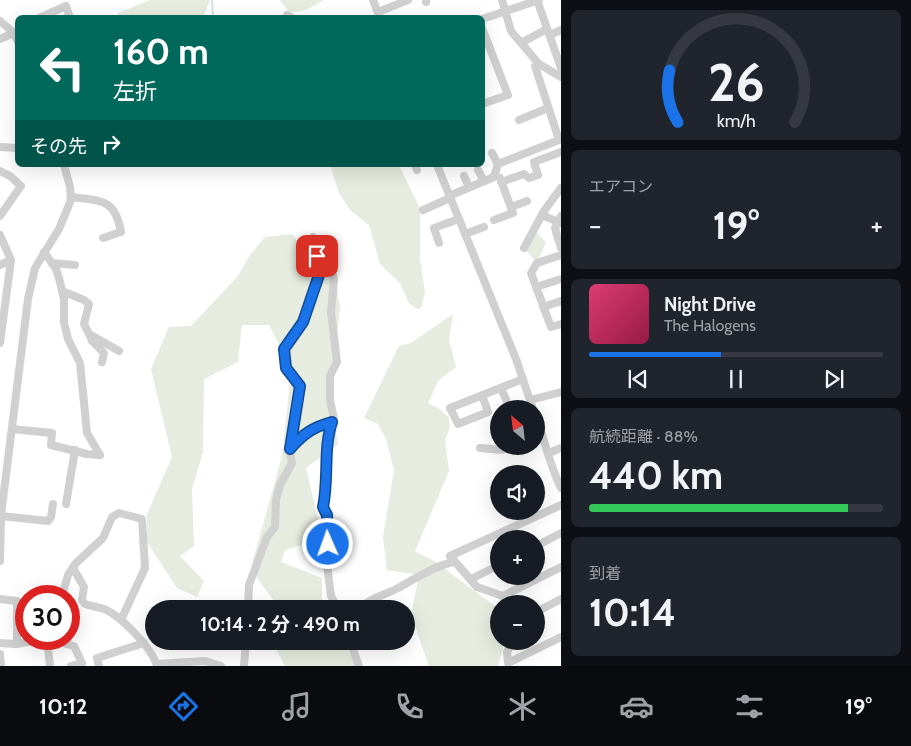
<!DOCTYPE html>
<html lang="ja">
<meta charset="utf-8">
<style>
body{margin:0;font-family:Cabin,"Noto Sans JP",sans-serif;background:#20242c;color:#f1f3f6;height:100vh;display:flex;flex-direction:column;font-size:19px;white-space:nowrap}
*{box-sizing:border-box;margin:0}
p{font-size:16px;color:#9ea1a6}
.icon{flex:none;width:28px;height:28px;fill:none;stroke:currentColor;stroke-width:2;stroke-linecap:round;stroke-linejoin:round}
.map{position:relative;flex:1;overflow:hidden}
.sheet{display:flex;flex-direction:column;gap:10px;padding:10px;background:#0d0f14;width:350px}
.sheet>*{flex:none}
.hud{position:absolute;left:15px;top:15px;width:470px;height:152px;border-radius:8px;box-shadow:0 5px 20px #0002;background:#00695c;color:#fff;overflow:hidden}
.needle{width:32px;rotate:332deg}
.fabs{position:absolute;left:490px;top:400px;display:grid;gap:10px}
.fabs a{display:grid;place-items:center;width:55px;height:55px;border-radius:50%;background:#171b24;box-shadow:0 5px 20px #0002;font-size:25px}
.speed{position:absolute;left:15px;top:585px;display:flex;gap:10px;font-size:25px;font-weight:700;text-align:center}
.speed>*{display:grid;place-content:center;width:65px;height:65px;border-radius:50%;background:#171b24;box-shadow:0 5px 20px #0002;line-height:1}
.speed .limit{border:8px solid #d22;background:#fff;color:#111}
.pin{position:absolute;display:grid;place-items:center;width:42px;height:42px;color:#fff;margin:-21px;border-radius:10px;box-shadow:0 2px 8px #0006}
.me{position:absolute;width:55px;margin:-28px;rotate:358deg;stroke-linejoin:round;filter:drop-shadow(0 0 4px #0008)}
.turn{display:flex;align-items:center;gap:18px;height:105px;padding:0 15px;font-size:22px}
.turn .icon{width:65px;height:65px;stroke-width:2.5}
.turn b{display:block;font-size:35px;line-height:42px}
.then{display:flex;align-items:center;height:48px;padding:0 15px;background:#0003;gap:10px;font-size:19px}
.big{font-size:38px;font-weight:700;line-height:1.1}
.sheet .tile{flex:1;display:flex;flex-direction:column;justify-content:center;gap:8px;min-width:0;padding:0 18px;border-radius:8px;background:#20242c}
.sheet .dial{align-items:center;gap:0}
.dial svg{height:130px;overflow:visible;fill:none;stroke:#363941;stroke-width:7;stroke-linecap:round;text-anchor:middle}
.dial text{fill:#f1f3f6;stroke:none}
.song{display:flex;align-items:center;gap:15px}
.cover{width:60px;height:60px;border-radius:8px;background:linear-gradient(135deg,hsl(340 70% 55%),hsl(340 70% 35%))}
.played{height:5px;border-radius:2px;background:linear-gradient(90deg,#1a73e8 45%,#363941 45%)}
.keys{display:flex;justify-content:space-around;direction:ltr}
.heat{display:flex;justify-content:space-between;align-items:center;font-size:28px;direction:ltr}
.charge{height:8px;border-radius:4px;background:linear-gradient(90deg,#34c759 88%,#363941 0)}
.trip{position:absolute;left:145px;top:600px;width:270px;height:50px;border-radius:25px;background:#171b24;box-shadow:0 5px 20px #0002;font-weight:700;line-height:50px;text-align:center}
.tabs{display:flex;height:80px;justify-content:space-around;align-items:center;background:#090b0e;color:#9ea1a6}
.tabs .icon{width:35px;height:35px}
.tabs .on{color:#1a73e8}
.tabs b{font-size:22px;color:#f1f3f6}
main{display:flex;flex:1;min-height:0}
.map>svg:first-child{display:block}
.green{fill:#e6ecdf}
.lines{fill:none;stroke-linecap:round;stroke-linejoin:round}
.stream{stroke:#cfe2ee;stroke-width:2}
.minor{stroke:#d0d0d0;stroke-width:8}
.route-casing{stroke:#114b97;stroke-width:12}
.route{stroke:#1a73e8;stroke-width:9}
</style>
<main>
<div class="map">
<svg width="561" height="666" viewBox="0 0 561 666">
<rect width="100%" height="100%" fill="#fff"/>
<g class="green">
<polygon points="150,0 210,0 203,17 118,17 118,13"/>
<polygon points="280,0 324,0 306,10 290,13"/>
<polygon points="330,165 399,165 420,209 420,259 425,292 421,308 417,309 409,303 400,283 380,264 369,225 351,211 339,193"/>
<polygon points="534,230 546,242 537,263 524,248"/>
<polygon points="292,234 309,258 336,284 340,307 330,402 338,444 306,468 319,523 320,539 285,550 281,562 322,578 322,600 335,607 346,609 276,609 276,603 259,581 252,564 282,456 290,383 279,344 269,325 242,325 238,362 204,379 203,452 192,489 194,546 180,556 204,581 197,597 177,588 147,542 147,514 172,457 151,369 169,327 191,326 238,276 249,256 265,237"/>
<polygon points="453,314 449,340 456,367 438,381 428,403 440,409 449,418 450,427 445,440 449,471 415,551 434,561 499,609 499,641 503,641 503,649 498,666 429,666 411,615 419,575 387,570 383,537 394,470 386,439 378,424 364,418 399,346 411,343"/>
<polygon points="277,641 342,641 352,657 362,666 285,666 277,651"/>
</g>
<g class="lines">
<polyline class="stream" points="212,0 213,18"/>
<g class="minor">
<polyline points="373,0 380,18"/>
<polyline points="426,0 426,2"/>
<polyline points="502,0 511,31 539,64"/>
<polyline points="537,0 561,68"/>
<polyline points="378,12 408,0"/>
<polyline points="287,15 292,18"/>
<polyline points="39,18 66,6 70,18"/>
<polyline points="482,19 539,0"/>
<polyline points="0,21 14,33 18,42"/>
<polyline points="482,28 508,95 482,104"/>
<polyline points="550,35 561,30"/>
<polyline points="0,39 18,31"/>
<polyline points="521,43 547,29"/>
<polyline points="519,120 548,108"/>
<polyline points="0,147 18,148"/>
<polyline points="492,153 498,164"/>
<polyline points="415,165 417,170"/>
<polyline points="437,165 516,359 533,409"/>
<polyline points="478,170 484,181"/>
<polyline points="0,171 10,176 21,186 0,216"/>
<polyline points="464,176 469,187"/>
<polyline points="501,182 524,174 529,178 538,175 534,162 561,152"/>
<polyline points="449,196 494,177 498,164 559,140 535,66 539,64 561,77"/>
<path d="M71,197C101,201 115,198 121,232L103,238"/>
<polyline points="511,207 527,201"/>
<polyline points="423,210 450,198"/>
<polyline points="542,215 561,223"/>
<polyline points="561,216 555,228 561,248"/>
<polyline points="494,220 513,213 500,178"/>
<polyline points="465,234 484,227"/>
<polyline points="0,235 11,260 0,343"/>
<polyline points="313,237 329,260 334,280 331,312 337,362 330,376 330,400 334,419 327,443 327,486 323,507 327,515 327,565 331,596 338,609"/>
<polyline points="439,243 434,228 459,219"/>
<polyline points="524,248 544,211 561,188"/>
<polyline points="44,252 56,269 59,278 64,299 64,323 68,339 80,363 87,433 100,455"/>
<polyline points="561,255 537,263 531,273 551,327 561,324"/>
<polyline points="52,263 75,265"/>
<polyline points="0,265 11,260"/>
<polyline points="536,287 561,279"/>
<polyline points="62,291 84,300 89,304 84,324 89,334 119,351"/>
<polyline points="543,307 561,301"/>
<polyline points="89,334 92,341 104,353 102,362"/>
<polyline points="501,388 510,409"/>
<polyline points="482,395 488,412 458,424 450,408 523,379"/>
<polyline points="530,400 561,392"/>
<path d="M536,417C545,441 550,466 561,488"/>
<polyline points="12,429 52,433 51,445 87,454 100,455"/>
<polyline points="495,434 499,442"/>
<polyline points="480,448 502,450 510,446"/>
<path d="M290,449C303,434 313,427 332,423"/>
<polyline points="549,453 561,448"/>
<polyline points="66,504 75,450"/>
<polyline points="1,516 48,521 51,517 53,504"/>
<polyline points="536,546 561,533"/>
<polyline points="0,561 1,515 28,299 35,268 59,229 71,200 70,187 64,165"/>
<path d="M73,568L84,587L82,600L85,604C91,606 98,607 104,609C121,616 152,648 157,666"/>
<polyline points="471,579 499,565"/>
<polyline points="62,596 68,575 76,563 103,538 112,517 119,513 142,519 145,568 121,620"/>
<polyline points="503,596 561,567"/>
<polyline points="0,599 17,601 17,644"/>
<polyline points="507,604 503,596 477,587 450,556 561,505"/>
<polyline points="248,609 249,585 267,537 275,527 276,500 280,485 292,463 289,447 300,387 286,368 284,349 303,322 320,272 317,256"/>
<path d="M358,609C371,598 382,596 396,589C415,579 432,567 453,562"/>
<polyline points="536,612 561,599"/>
<polyline points="47,639 50,666"/>
<polyline points="350,641 359,666"/>
<polyline points="512,641 507,652 508,663 561,637"/>
<polyline points="0,643 15,644 47,639 74,646 82,663 71,666"/>
<polyline points="0,654 1,666"/>
<polyline points="157,664 205,661 221,666"/>
<polyline points="99,666 97,658 144,643"/>
<polyline points="244,666 246,641"/>
</g>
</g>
<g class="lines">
<defs>
<path id="route" d="M317,256L320,272L303,322L284,349L286,368L300,386L290,449C303,434 313,427 332,422C323,449 329,479 323,507L327,515L328,544"/>
</defs>
<use href="#route" class="route-casing"/>
<use href="#route" class="route"/>
</g>
</svg>
<div class="fabs">
<a><svg class="needle" viewBox="-14 -14 28 28"><path d="M0-13l5 13h-10z" fill="#e53935"/><path d="M0 13l5-13h-10z" fill="#9ea1a6"/></svg></a>
<a><svg class="icon" aria-label="sound" viewBox="0 0 24 24"><path d="M4 9h4l5-4v14l-5-4H4zM17 9q2 3 0 6"/></svg></a>
<a>+</a>
<a>−</a>
</div>
<div class="speed"><div class="limit">30</div></div>
<div class="pin" style="left:317px;top:256px;background:#d93025"><svg class="icon" aria-label="arrive" viewBox="0 0 24 24"><path d="M6 21V4h12l-3 4 3 4H6"/></svg></div>
<svg class="me" style="left:328px;top:544px" viewBox="-20 -20 40 40"><circle r="17" fill="#1a73e8" stroke="#fff" stroke-width="3"/><path d="M0-11L8 9 0 5-8 9z" fill="#fff"/></svg>
<div class="trip">10:14 · 2 分 · 490 m</div>
<div class="hud">
<div class="turn"><svg class="icon" aria-label="left" viewBox="0 0 24 24"><path d="M17 20v-9H6M10 6l-5 5 5 5"/></svg><div><b>160 m</b>左折</div></div>
<div class="then">その先<svg class="icon" aria-label="right" viewBox="0 0 24 24"><path d="M7 20v-9h11M14 6l5 5-5 5"/></svg></div>
</div>
</div>
<section class="sheet">
<div class="tile dial"><svg viewBox="0 0 100 80">
<path d="M14 69A42 42 0 1 1 86 69"/>
<path d="M14 69A42 42 0 0 1 9 37" stroke="#1a73e8"/>
<text x="50" y="56" font-size="32" font-weight="700">26</text>
<text x="50" y="72" font-size="11">km/h</text>
</svg></div>
<div class="tile"><p>エアコン</p>
<div class="heat"><a>−</a><b class="big">19°</b><a>+</a></div>
</div>
<div class="tile">
<div class="song"><i class="cover"></i><div><b>Night Drive</b><p>The Halogens</p></div></div>
<div class="played"></div>
<div class="keys"><svg class="icon" aria-label="previous" viewBox="0 0 24 24"><path d="M18 5L8 12l10 7zM5 5v14"/></svg><svg class="icon" aria-label="pause" viewBox="0 0 24 24"><path d="M8 5v14M16 5v14"/></svg><svg class="icon" aria-label="next" viewBox="0 0 24 24"><path d="M6 5l10 7-10 7zM19 5v14"/></svg></div>
</div>
<div class="tile"><p>航続距離 · 88%</p><b class="big">440 km</b><div class="charge"></div></div>
<div class="tile"><p>到着</p><b class="big">10:14</b></div>
</section>
</main>
<nav class="tabs">
<b>10:12</b>
<svg class="icon on" aria-label="directions" viewBox="0 0 24 24"><path d="M12 3l9 9-9 9-9-9zM9 14v-3h6M13 9l2 2-2 2"/></svg>
<svg class="icon" aria-label="music" viewBox="0 0 24 24"><path d="M9 18V5l10-2v13"/><circle cx="6" cy="18" r="3"/><circle cx="16" cy="16" r="3"/></svg>
<svg class="icon" aria-label="phone" viewBox="0 0 24 24"><path d="M5 4h4l2 5-3 2q2 4 5 5l2-3 5 2v4C11 20 4 13 5 4z"/></svg>
<svg class="icon" aria-label="climate" viewBox="0 0 24 24"><path d="M12 3v18M4 7l16 10M4 17L20 7"/></svg>
<svg class="icon" aria-label="car" viewBox="0 0 24 24"><path d="M5 17H2v-5l4-1 3-4h7l3 4 3 1v5h-3M9 17h6M6 11h13"/><circle cx="7" cy="17" r="2"/><circle cx="17" cy="17" r="2"/></svg>
<svg class="icon" aria-label="filters" viewBox="0 0 24 24"><path d="M4 7h16M4 17h16"/><circle cx="9" cy="7" r="2"/><circle cx="15" cy="17" r="2"/></svg>
<b>19°</b>
</nav>
